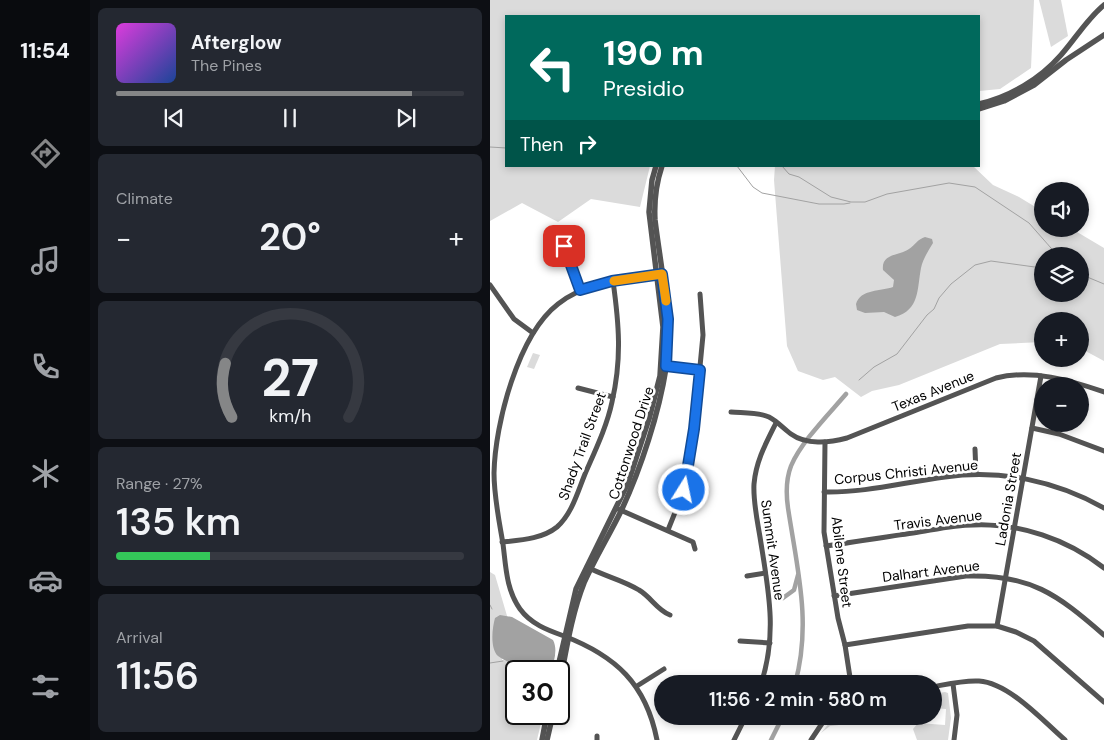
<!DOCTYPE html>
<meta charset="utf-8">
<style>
body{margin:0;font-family:"DM Sans",sans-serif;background:#242831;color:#f1f3f6;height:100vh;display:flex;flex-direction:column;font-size:19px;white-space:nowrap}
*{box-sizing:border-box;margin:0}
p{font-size:16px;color:#9ea1a6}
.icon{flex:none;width:28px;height:28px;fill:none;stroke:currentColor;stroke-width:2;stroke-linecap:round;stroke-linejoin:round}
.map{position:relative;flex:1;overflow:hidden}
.side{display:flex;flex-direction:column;gap:8px;padding:8px;background:#0d0f14;width:400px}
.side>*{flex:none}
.hud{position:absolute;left:15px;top:15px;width:475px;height:152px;border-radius:0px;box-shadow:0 2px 8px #0003;background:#00695c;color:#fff;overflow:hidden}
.buttons{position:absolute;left:544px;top:182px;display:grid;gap:10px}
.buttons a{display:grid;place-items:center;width:55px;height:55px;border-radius:50%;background:#171b24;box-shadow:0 2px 8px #0003;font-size:25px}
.speed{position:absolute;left:15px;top:660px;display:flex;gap:10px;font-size:25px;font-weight:700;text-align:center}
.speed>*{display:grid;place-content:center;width:65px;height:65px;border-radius:50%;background:#171b24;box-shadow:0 2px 8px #0003;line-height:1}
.speed .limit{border:2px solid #111;border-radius:8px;background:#fff;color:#111}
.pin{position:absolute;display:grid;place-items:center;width:42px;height:42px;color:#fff;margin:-21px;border-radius:10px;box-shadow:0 2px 8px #0006}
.me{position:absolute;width:55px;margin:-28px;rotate:10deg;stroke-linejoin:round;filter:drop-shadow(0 0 4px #0008)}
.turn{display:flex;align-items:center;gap:18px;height:105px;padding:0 15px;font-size:22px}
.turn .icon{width:65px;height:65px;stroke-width:2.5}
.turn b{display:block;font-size:35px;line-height:42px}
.then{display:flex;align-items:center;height:48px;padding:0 15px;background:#0003;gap:10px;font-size:19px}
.big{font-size:38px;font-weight:600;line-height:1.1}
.side .card{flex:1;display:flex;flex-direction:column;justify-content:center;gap:8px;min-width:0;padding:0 18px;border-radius:8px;background:#242831}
.side .dial{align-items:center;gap:0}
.dial svg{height:130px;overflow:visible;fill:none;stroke:#363941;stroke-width:7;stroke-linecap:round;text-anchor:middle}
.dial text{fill:#f1f3f6;stroke:none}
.song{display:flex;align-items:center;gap:15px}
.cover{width:60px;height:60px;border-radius:8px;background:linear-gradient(135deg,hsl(300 70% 55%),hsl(220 70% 35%))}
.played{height:5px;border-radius:2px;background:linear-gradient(90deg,#858687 85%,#363941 85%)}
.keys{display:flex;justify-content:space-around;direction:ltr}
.heat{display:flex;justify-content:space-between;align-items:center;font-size:28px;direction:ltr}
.charge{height:8px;border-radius:4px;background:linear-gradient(90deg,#34c759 27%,#363941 0)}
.trip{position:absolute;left:164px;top:675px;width:288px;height:50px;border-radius:25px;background:#171b24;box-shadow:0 2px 8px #0003;font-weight:600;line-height:50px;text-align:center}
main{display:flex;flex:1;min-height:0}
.menu{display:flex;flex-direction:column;width:90px;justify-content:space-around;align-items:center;background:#090b0e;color:#9ea1a6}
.menu .icon{width:35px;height:35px}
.menu .active{color:#858687}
.menu b{font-size:22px;color:#f1f3f6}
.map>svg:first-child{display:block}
.green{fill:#dbdbdb;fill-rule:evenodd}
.water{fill:#a2a2a2}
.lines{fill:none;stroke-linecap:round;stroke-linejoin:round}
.stream{stroke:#a2a2a2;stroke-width:1}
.canal{stroke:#a2a2a2;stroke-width:4.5}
.minor{stroke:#545454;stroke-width:5}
.tertiary{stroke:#545454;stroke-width:5.5}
.route-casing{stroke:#114b97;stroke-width:12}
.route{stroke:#1a73e8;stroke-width:9}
.slow{stroke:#f59e0b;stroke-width:9}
.labels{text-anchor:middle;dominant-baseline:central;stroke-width:5;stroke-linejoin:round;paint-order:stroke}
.street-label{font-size:14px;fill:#000;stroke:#fff}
</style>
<main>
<nav class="menu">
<b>11:54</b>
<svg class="icon active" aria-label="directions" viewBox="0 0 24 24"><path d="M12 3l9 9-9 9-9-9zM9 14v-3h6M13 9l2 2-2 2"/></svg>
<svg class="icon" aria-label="music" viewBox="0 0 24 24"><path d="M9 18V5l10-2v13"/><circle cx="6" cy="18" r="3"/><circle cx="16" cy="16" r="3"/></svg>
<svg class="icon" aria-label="phone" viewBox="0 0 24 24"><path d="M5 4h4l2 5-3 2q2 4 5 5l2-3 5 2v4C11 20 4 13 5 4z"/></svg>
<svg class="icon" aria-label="climate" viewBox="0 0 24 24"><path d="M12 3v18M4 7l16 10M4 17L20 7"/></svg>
<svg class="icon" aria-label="car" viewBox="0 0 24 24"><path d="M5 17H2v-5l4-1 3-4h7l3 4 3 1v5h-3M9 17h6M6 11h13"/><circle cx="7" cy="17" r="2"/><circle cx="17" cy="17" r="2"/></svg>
<svg class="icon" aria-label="filters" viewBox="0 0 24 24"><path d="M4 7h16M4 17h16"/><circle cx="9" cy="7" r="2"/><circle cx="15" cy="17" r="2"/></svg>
</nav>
<section class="side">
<div class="card">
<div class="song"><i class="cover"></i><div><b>Afterglow</b><p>The Pines</p></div></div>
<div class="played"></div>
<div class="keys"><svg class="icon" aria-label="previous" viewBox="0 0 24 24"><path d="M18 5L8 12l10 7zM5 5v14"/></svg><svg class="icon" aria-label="pause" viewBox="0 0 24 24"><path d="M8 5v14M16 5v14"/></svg><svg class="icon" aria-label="next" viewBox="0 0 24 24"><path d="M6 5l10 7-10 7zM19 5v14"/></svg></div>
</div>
<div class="card"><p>Climate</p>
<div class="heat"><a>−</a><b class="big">20°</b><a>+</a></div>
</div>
<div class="card dial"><svg viewBox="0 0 100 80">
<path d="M14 69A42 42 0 1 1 86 69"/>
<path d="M14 69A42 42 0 0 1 10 36" stroke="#858687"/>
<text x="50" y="56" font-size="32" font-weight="700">27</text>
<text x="50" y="72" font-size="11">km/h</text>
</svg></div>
<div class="card"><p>Range · 27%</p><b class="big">135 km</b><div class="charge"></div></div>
<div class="card"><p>Arrival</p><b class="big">11:56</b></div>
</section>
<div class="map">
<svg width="614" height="740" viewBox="0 0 614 740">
<rect width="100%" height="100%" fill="#fff"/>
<g class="green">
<polygon points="0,0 544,0 541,68 510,89 489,91 489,16 16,16 16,166 160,166 150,207 101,199 68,222 32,203 0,221"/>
<polygon points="549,0 571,0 578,36 561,47"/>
<path d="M285,166H483L503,185L529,197L552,211V229H582L614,248V361L590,348V321H552V342L510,344L409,385L382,391L371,397L345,377L333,380L308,371L297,346L284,180ZM552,256H590V294H552Z"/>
<polygon points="43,353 50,355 44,369 37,367"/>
<polygon points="0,572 5,575 20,626 12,660 22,661 32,671 26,671 26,714 53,714 47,740 0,740"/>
<polygon points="455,692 458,693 461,718 458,740 427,740 423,729 428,723 455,725 456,709 444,708 443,694"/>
<polygon points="345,716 368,716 349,721 349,725 340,726 331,733"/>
</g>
<g class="water">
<path d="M435,237L442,239L443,243C438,251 433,259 431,268C427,289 430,310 405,317L394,312L375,313L367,310L366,304C370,289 392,291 403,287L404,280L393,270C391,253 409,256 419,249C425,245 428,239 435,237Z"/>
<path d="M10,615L22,617L63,640C68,650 64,661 61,671H31C25,663 16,662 8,656C0,648 2,629 5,618Z"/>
</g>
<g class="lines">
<g class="stream">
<polyline points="0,147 16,148"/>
<polyline points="247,166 263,187 272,193 329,204 354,204 360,203"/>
<polyline points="292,166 299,174 309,177 341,197 361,202 375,202 397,194 459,183 485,187 539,223 568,256"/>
<polyline points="590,274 614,284"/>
<polyline points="369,380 384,367 407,354 437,315 444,309 449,298 461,284 485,265 501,261 552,268"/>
<polyline points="0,605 2,609"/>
<polyline points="0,663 13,661"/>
</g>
<g class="canal">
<polyline points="293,598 304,590 308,575"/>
<path d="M305,684C322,623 307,568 298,508C296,494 296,479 301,466C311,442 339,414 356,394"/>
<polyline points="281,740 293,716"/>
</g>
<g class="minor">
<polyline points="65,237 74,246 90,290"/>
<polyline points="0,285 24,319 43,333"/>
<polyline points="173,366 210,370"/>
<polyline points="88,388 123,397"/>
<path d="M241,412C253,413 268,412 279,417C287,421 294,429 301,434C316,445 339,443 357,438L506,378C542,369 580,380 614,392"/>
<polyline points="542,428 569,434 614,451"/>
<polyline points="335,442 334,532 348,618 355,645 361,684"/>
<polyline points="485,449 486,474"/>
<path d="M334,492C375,493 415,482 455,477C511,469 566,481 614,508"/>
<polyline points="128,509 203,542 205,549"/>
<polyline points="178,530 194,490 204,429 213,335 210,294"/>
<path d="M12,542C31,540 52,539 67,527C82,514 88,491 95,474C105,451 117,426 122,402C132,359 129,324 123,281"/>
<path d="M336,546C365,542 394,537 423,533C443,530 463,525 483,525C530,523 577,539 614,568"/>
<path d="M97,567C114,576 133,580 149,590C161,597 167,610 180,615"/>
<polyline points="257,576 275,573"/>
<path d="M344,596L476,576C540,574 567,594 614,635"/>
<polyline points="507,626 551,376"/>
<polyline points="250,641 280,643"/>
<polyline points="355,645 478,626 507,626 526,632 544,641 614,702"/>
<path d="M271,684C288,633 278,588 270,537C267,519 263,501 264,484C266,461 276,443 286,423"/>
<polyline points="463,684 467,715 464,740"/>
<polyline points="147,686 174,669"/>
<path d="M442,687C458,684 474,680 489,681C519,683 552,720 575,740"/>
<polyline points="107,740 107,736"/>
<path d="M167,740C156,684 126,656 74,636C57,630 41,624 30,609C16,589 16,567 13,544C9,520 4,497 4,473C5,424 28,335 68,304C98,280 136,279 172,274"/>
<polyline points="244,740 256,716"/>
<polyline points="321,740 337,716"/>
</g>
<g class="tertiary">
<path d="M489,104C520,97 550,79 571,55C586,38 597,19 614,5"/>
<polyline points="489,109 514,101 544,85 576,60 614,35"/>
<polyline points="67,671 86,589 138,483 159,419 170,376 173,327 159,212 162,180 166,166"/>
<path d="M69,687C76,652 81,616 94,583C105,558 120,534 132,509C151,468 169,413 176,368C182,318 171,269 165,220C164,202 166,184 172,166"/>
<polyline points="52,740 57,714"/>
<polyline points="57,740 63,714"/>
</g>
</g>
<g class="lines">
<defs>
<polyline id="route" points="74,246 90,290 122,281 172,274 178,319 176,366 210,370 204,429 194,490"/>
</defs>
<use href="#route" class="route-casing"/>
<use href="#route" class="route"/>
<polyline class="slow" points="124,281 172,274 176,301"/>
</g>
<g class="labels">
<g class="street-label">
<text transform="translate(443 391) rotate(-22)">Texas Avenue</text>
<text transform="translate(141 443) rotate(-72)">Cottonwood Drive</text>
<text transform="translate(92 446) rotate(-70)">Shady Trail Street</text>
<text transform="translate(416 472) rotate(-6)">Corpus Christi Avenue</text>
<text transform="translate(518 499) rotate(-80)">Ladonia Street</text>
<text transform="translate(448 520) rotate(-7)">Travis Avenue</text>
<text transform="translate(283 550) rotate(82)">Summit Avenue</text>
<text transform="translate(352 562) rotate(83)">Abilene Street</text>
<text transform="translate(441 571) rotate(-7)">Dalhart Avenue</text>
</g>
</g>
</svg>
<div class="buttons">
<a><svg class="icon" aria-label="sound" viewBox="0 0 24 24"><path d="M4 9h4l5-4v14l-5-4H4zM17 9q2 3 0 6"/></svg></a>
<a><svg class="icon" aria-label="layers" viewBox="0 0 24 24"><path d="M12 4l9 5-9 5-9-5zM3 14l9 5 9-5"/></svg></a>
<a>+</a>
<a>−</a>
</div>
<div class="speed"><div class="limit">30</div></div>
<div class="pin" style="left:74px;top:246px;background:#d93025"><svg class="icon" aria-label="arrive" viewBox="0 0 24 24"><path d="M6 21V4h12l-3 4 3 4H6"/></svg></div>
<svg class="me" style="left:194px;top:490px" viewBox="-20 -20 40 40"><circle r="17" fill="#1a73e8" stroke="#fff" stroke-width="3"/><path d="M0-11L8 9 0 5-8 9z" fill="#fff"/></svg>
<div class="trip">11:56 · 2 min · 580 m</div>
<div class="hud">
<div class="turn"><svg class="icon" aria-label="left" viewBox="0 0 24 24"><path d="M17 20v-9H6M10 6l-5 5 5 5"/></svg><div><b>190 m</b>Presidio</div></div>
<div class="then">Then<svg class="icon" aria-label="right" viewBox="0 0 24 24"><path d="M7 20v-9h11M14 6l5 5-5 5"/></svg></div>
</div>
</div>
</main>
